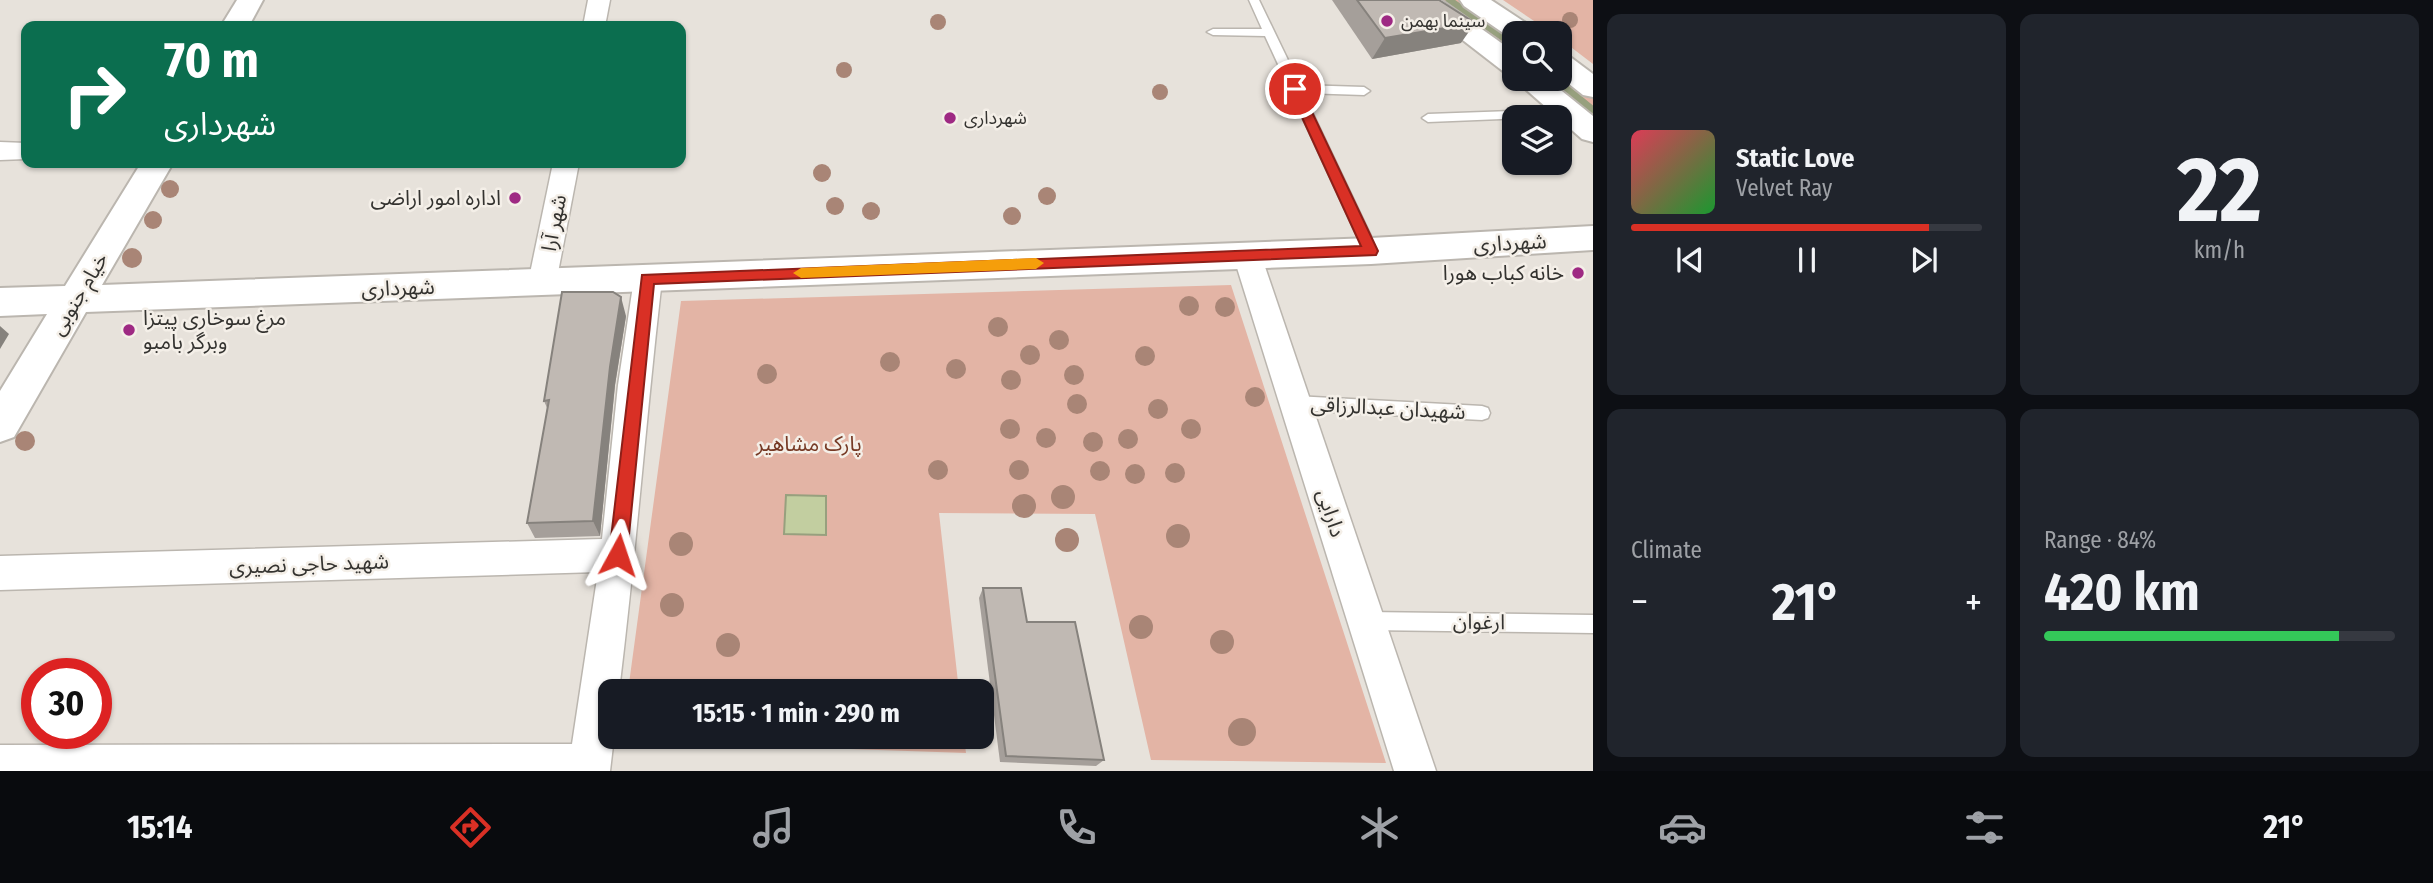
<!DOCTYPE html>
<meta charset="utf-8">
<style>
body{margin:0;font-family:"Fira Sans Condensed","Noto Sans Arabic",sans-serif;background:#20242c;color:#f1f3f6;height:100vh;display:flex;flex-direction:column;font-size:26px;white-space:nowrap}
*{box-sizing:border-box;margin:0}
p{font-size:23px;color:#9ea1a6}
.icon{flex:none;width:38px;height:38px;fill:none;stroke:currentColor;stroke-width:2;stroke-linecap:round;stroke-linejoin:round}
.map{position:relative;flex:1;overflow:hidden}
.panel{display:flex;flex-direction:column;gap:14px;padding:14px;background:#0d0f14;width:840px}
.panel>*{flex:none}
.banner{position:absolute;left:21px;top:21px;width:665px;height:147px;border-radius:14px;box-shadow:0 2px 5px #0004;background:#0b6e4f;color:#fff;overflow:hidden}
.fabs{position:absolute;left:1502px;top:21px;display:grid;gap:14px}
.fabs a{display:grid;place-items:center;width:70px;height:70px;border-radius:14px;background:#171b24;box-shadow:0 2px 5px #0004;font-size:35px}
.speed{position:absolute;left:21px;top:658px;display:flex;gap:14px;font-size:35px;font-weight:700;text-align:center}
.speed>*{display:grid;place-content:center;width:91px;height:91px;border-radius:50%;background:#171b24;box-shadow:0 2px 5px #0004;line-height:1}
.speed .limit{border:10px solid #d22;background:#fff;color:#111}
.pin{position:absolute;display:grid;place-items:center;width:60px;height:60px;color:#fff;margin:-30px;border:4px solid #fff;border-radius:50%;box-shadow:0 2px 7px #0007}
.me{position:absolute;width:77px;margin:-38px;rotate:5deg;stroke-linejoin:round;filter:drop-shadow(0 0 5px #0008)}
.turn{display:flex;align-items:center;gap:24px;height:147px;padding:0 28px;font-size:32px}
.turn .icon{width:91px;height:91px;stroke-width:2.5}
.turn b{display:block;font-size:49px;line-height:60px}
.big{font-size:52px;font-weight:700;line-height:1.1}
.panel .tile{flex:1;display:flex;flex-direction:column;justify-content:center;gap:10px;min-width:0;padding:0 24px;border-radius:14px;background:#20242c}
.panel .dial{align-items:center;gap:0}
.dial b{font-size:91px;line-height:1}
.song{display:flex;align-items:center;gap:21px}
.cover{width:84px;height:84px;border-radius:10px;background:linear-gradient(135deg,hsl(350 70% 55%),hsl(130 70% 35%))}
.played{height:7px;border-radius:4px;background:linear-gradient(90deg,#d93025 85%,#363941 85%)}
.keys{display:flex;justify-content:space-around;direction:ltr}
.heat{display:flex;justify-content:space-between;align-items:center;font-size:38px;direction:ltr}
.charge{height:10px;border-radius:5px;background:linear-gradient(90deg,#34c759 84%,#363941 0)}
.panel .tiles{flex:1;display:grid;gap:14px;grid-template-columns:repeat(2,1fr)}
.trip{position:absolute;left:598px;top:679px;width:396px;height:70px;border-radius:14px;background:#171b24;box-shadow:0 2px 5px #0004;font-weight:700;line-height:70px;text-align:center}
.dock{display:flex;height:112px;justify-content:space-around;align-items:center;background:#090b0e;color:#9ea1a6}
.dock .icon{width:49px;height:49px}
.dock .on{color:#d93025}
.dock b{font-size:32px;color:#f1f3f6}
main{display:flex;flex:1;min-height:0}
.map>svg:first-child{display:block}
.green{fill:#e3b4a5}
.water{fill:#c2cea0;stroke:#97a07e;stroke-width:2}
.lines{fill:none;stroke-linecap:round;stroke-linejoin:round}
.stream{stroke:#97a07e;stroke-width:7}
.lane-casing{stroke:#bbb6af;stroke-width:3}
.street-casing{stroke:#bbb6af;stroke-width:3}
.secondary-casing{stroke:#bbb6af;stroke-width:4}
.lane{fill:#fff;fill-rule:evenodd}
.street{fill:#fff;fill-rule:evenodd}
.secondary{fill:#fff;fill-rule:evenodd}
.tree{fill:#a98576}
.wall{fill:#a59f9a}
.shaded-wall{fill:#86827d}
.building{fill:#c0b9b3;stroke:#86827d;stroke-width:2}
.route{fill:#d93025;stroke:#8d1f18;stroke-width:2}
.slow{fill:#f59e0b}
.poi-dot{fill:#9e2983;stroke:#f4efe8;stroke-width:2.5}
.labels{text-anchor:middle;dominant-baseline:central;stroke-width:5;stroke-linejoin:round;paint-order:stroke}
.far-poi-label{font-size:18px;fill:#343330;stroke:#f4efe8;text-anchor:start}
.poi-label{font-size:21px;fill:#343330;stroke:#f4efe8;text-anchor:end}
.street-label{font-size:21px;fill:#343330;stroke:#f4efe8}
.park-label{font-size:21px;fill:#763924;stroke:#f4efe8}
</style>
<main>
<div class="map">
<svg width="1593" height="771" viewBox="0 0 1593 771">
<rect width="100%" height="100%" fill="#e7e2db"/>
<g class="green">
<polygon points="1424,0 1473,0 1522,33 1514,33 1514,66"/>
<polygon points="1503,0 1593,0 1593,64 1559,38 1559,33 1552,33"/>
<polygon points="1559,62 1593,88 1593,132 1529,79 1559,79"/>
<polygon points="1231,285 1386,763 1151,760 1095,514 939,513 959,691 628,691 681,301"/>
<polygon points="622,737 964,737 966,753 622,741"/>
</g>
<polygon class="water" points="786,495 826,496 826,535 784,534"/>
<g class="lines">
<g class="stream">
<polyline points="1449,0 1514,45"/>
<polyline points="1555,79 1593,110"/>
</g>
<defs>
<g id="lane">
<polygon points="1249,0 1259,0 1300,85 1364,87 1370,91 1364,95 1303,93 1378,251 1376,255 1371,256 1364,251 1265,36 1213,35 1207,32 1213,29 1262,29"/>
<polygon points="1571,109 1577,113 1575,116 1428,122 1422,118 1428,114"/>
<polygon points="1295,396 1482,406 1488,408 1490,413 1488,418 1482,420 1295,410 1289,408 1287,403 1289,398"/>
<polygon points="1366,612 1593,615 1593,633 1366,630 1359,627 1357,621 1359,615"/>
</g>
<g id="street">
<polygon points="588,0 610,0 605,26 583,26"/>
<polygon points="0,142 26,143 26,159 0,160"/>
<polygon points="553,163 579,163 556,283 552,291 542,294 532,291 528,283"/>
<polygon points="1247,245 1257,248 1261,255 1436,771 1394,771 1233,255 1237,248"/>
<path d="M648,268L658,271L662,279C646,416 636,554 619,691H611V737H614L610,771H0V745L572,744L598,572L0,590V556L602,539L618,385L634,279L638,271Z"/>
</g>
<g id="secondary">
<polygon points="237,0 263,0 249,26 221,26"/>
<polygon points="1411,0 1441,0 1514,52 1514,75 1504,72"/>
<polygon points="1460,0 1491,0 1532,27 1536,33 1514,33 1512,39 1464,6"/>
<polygon points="1559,53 1569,56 1593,74 1593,97 1583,95 1559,76"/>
<polygon points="1514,79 1547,79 1593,116 1593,142 1582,139"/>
<polygon points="141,163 173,163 102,285 1371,238 1593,226 1593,250 1371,264 86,312 14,437 0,442 0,391 47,314 0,316 0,288 65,286"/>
</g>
</defs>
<use href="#lane" class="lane-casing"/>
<use href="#street" class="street-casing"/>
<use href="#secondary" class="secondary-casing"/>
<use href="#lane" class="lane"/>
<use href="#street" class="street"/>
<use href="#secondary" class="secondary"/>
</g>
<g class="tree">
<circle cx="1570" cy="20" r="8"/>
<circle cx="938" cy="22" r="8"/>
<circle cx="844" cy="70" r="8"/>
<circle cx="1160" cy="92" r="8"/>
<circle cx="822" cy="173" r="9"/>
<circle cx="170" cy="189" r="9"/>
<circle cx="1047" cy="196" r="9"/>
<circle cx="835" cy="206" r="9"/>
<circle cx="871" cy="211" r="9"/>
<circle cx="1012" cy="216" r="9"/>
<circle cx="153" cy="220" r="9"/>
<circle cx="132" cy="258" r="10"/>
<circle cx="1189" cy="306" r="10"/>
<circle cx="1225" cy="307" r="10"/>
<circle cx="998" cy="327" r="10"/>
<circle cx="1059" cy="340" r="10"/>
<circle cx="1030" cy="355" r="10"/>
<circle cx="1145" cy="356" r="10"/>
<circle cx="890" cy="362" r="10"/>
<circle cx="956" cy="369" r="10"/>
<circle cx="767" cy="374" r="10"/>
<circle cx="1074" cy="375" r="10"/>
<circle cx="1011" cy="380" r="10"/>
<circle cx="1255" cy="397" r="10"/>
<circle cx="1077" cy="404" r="10"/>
<circle cx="1158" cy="409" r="10"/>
<circle cx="1010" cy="429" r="10"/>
<circle cx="1191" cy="429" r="10"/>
<circle cx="1046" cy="438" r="10"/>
<circle cx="1128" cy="439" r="10"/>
<circle cx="25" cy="441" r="10"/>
<circle cx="1093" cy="442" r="10"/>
<circle cx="938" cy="470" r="10"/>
<circle cx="1019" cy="470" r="10"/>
<circle cx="1100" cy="471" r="10"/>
<circle cx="1175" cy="473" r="10"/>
<circle cx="1135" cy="474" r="10"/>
<circle cx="1063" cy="497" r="12"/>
<circle cx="1024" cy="506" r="12"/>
<circle cx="1178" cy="536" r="12"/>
<circle cx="1067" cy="540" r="12"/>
<circle cx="681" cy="544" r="12"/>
<circle cx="672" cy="605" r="12"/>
<circle cx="1141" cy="627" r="12"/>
<circle cx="1222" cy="642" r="12"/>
<circle cx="728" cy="645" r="12"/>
<circle cx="1242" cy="732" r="14"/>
</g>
<g class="wall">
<polygon points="1332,0 1439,0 1461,43 1372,59"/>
<polygon points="626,316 615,385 600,536 535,538 527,523 548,410 544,401"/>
<polygon points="983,588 1027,622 1104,760 1096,766 1000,762 979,598"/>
</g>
<g class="shaded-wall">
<polygon points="1475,23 1461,43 1372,59 1385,38"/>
<polygon points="621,297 626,316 615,385 600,536 593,521 610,367"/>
<polygon points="0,326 9,334 0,349"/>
</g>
<g class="building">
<polygon points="1357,0 1439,0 1475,23 1385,38"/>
<polygon points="562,292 613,292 621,297 610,367 593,521 527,523 549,400 544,401"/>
<polygon points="983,588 1021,588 1027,622 1075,622 1104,760 1006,756"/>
</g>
<polygon class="route" points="1295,85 1301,89 1378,251 1376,255 654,284 627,555 625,561 618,563 612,561 609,555 642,275 1361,246 1289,89"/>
<polygon class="slow" points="1036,258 1044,263 1036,269 801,278 793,273 801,268"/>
<g class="poi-dot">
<circle cx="1387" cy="21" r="7"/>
<circle cx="950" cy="118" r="7"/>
<circle cx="515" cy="198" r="7"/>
<circle cx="1578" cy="273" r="7"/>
<circle cx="129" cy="330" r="7"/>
</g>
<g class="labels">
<g class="far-poi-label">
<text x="1401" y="21">سینما بهمن</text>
<text x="964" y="118">شهرداری</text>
</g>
<g class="poi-label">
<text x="501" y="198">اداره امور اراضی</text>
<text x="1564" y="273">خانه کباب هورا</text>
<text x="143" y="318" text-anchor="start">مرغ سوخاری پیتزا<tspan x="143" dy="24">وبرگر بامبو</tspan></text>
</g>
<g class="street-label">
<text transform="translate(554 223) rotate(-79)">شهر آرا</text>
<text transform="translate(1510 243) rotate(-3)">شهرداری</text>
<text transform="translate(398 288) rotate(-2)">شهرداری</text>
<text transform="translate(79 294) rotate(-59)">خیام جنوبی</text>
<text transform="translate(1388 408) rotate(3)">شهیدان عبدالرزاقی</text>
<text transform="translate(1331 513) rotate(72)">دارایی</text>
<text transform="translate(309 564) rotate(-2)">شهید حاجی نصیری</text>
<text transform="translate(1479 622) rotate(1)">ارغوان</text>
</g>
<g class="park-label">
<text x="809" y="444">پارک مشاهیر</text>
</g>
</g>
</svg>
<div class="fabs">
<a><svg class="icon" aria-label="search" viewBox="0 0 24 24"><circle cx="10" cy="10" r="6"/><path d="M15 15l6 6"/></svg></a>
<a><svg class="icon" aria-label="layers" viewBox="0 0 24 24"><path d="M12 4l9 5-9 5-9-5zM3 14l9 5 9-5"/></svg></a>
</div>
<div class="speed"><div class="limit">30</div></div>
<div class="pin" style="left:1295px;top:89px;background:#d93025"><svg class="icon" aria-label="arrive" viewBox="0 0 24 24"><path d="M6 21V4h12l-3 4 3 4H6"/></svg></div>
<svg class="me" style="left:618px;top:555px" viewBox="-20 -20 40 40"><path d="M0-17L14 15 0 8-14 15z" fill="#d93025" stroke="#fff" stroke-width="4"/></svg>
<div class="trip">15:15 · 1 min · 290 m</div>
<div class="banner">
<div class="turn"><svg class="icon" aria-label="right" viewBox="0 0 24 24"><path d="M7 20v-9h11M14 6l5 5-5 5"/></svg><div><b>70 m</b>شهرداری</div></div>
</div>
</div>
<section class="panel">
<div class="tiles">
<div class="tile">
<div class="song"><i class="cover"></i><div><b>Static Love</b><p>Velvet Ray</p></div></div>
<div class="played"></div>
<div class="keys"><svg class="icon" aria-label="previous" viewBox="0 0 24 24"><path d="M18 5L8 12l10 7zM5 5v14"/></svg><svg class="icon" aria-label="pause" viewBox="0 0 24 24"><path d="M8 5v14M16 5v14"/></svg><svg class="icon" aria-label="next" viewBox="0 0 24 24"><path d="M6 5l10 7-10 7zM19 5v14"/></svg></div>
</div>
<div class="tile dial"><b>22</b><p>km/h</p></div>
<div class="tile"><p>Climate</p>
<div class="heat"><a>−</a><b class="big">21°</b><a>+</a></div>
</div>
<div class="tile"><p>Range · 84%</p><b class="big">420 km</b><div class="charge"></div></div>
</div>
</section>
</main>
<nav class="dock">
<b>15:14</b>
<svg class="icon on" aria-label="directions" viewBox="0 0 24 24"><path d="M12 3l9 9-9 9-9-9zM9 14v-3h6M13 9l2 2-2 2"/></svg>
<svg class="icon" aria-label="music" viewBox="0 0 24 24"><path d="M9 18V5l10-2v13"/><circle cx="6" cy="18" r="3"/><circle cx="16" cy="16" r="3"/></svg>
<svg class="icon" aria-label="phone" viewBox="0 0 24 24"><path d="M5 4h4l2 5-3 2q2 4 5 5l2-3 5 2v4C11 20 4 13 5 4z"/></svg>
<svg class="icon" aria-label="climate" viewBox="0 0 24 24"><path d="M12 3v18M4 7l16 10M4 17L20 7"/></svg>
<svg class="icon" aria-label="car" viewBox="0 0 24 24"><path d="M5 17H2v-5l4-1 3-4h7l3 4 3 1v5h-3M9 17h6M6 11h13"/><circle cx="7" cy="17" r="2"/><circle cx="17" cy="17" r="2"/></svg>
<svg class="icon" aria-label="filters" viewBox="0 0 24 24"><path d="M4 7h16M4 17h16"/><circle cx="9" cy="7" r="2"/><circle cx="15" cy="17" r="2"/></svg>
<b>21°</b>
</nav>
